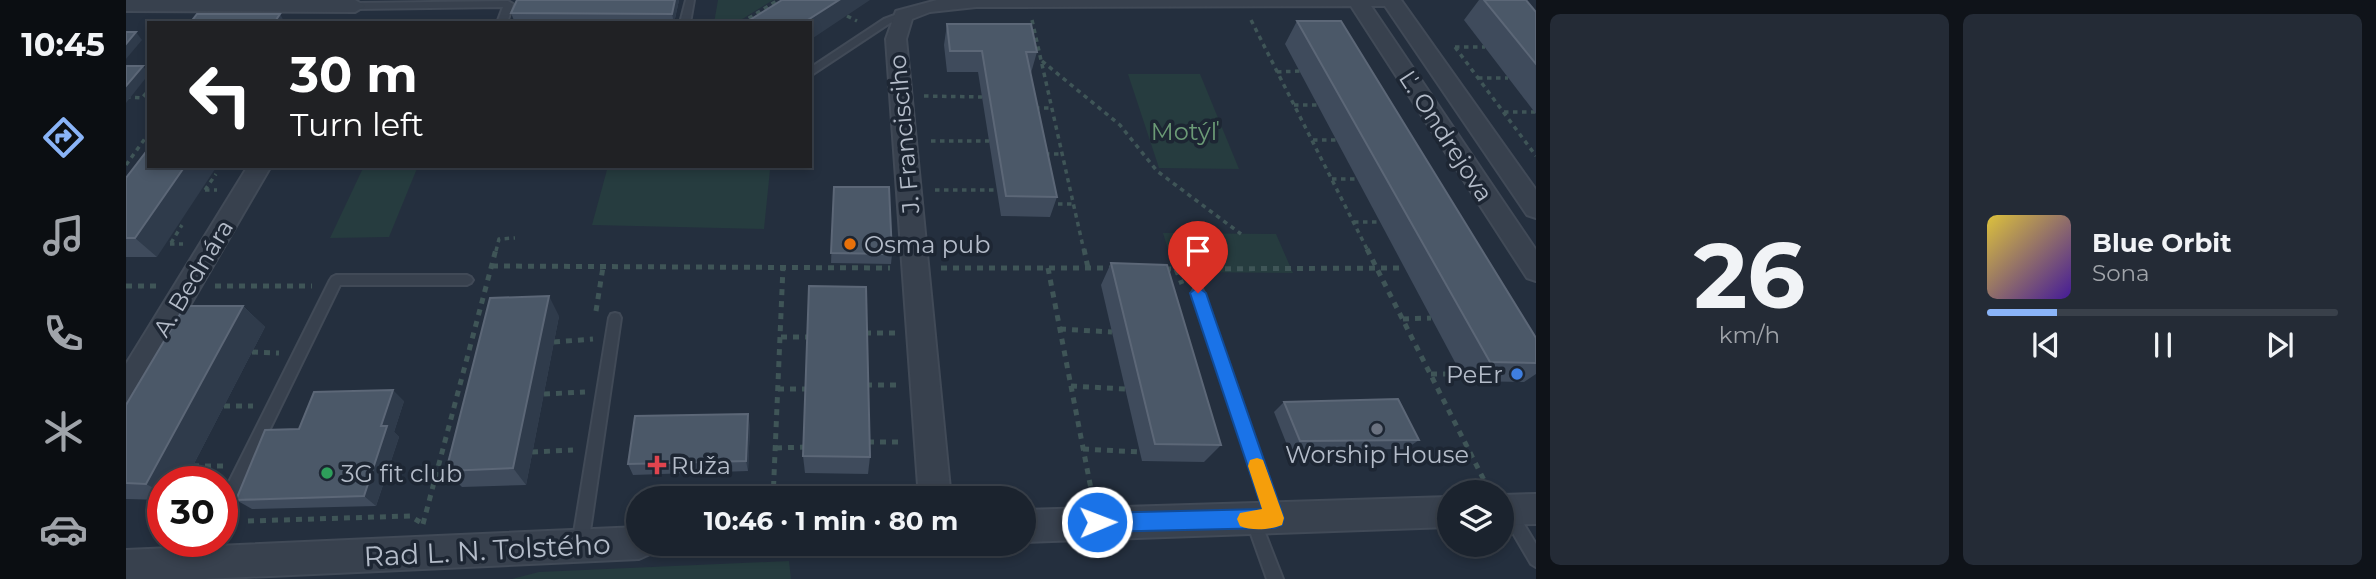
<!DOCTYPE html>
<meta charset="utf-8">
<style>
body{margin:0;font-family:Montserrat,sans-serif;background:#242b36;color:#f1f3f6;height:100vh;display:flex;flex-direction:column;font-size:26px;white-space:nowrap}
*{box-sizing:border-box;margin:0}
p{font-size:23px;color:#a0a4aa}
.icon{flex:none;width:38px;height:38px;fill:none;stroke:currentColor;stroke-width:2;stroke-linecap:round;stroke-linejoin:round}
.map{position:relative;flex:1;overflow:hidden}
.drawer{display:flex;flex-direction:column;gap:14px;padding:14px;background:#0f1319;width:840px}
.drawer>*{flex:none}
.top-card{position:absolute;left:21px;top:21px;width:665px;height:147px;border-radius:0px;box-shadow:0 4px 10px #0003,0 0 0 2px #39404a;background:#202124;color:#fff;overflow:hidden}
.fabs{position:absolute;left:1311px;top:480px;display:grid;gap:14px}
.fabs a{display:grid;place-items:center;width:77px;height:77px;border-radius:50%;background:#1b232e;box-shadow:0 4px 10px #0003,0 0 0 2px #39404a;font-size:35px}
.speed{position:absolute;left:21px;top:466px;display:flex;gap:14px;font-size:35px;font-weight:700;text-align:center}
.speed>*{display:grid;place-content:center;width:91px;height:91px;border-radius:50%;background:#1b232e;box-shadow:0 4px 10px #0003,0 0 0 2px #39404a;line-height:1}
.speed .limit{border:10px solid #d22;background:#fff;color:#111}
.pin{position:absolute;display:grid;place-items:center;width:60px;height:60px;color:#fff;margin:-72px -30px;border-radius:50% 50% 50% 0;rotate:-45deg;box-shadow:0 0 7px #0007}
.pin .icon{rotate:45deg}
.me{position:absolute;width:77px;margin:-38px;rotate:89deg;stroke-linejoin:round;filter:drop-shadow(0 0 5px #0008)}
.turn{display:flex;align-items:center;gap:24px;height:147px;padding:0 28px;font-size:32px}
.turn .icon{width:91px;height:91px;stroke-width:2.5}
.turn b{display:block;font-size:49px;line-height:60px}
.drawer .tile{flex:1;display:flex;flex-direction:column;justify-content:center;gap:10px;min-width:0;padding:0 24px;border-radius:10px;background:#242b36}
.drawer .dial{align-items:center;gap:0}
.dial b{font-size:91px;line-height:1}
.song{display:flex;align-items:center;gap:21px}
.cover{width:84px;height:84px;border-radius:10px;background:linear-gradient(135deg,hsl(50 70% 55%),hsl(260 70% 35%))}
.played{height:7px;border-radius:4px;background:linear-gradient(90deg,#8ab4f8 20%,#39404a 20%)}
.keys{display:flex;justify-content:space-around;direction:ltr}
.drawer .tiles{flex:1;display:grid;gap:14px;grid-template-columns:repeat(2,1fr)}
.trip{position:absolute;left:500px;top:486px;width:410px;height:70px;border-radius:35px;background:#1b232e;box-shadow:0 4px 10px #0003,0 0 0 2px #39404a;font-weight:700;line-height:70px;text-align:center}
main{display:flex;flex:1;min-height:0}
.menu{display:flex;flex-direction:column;width:126px;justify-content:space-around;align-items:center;background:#0b0e12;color:#a0a4aa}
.menu .icon{width:49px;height:49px}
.menu .on{color:#8ab4f8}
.menu b{font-size:32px;color:#f1f3f6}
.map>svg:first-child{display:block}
.green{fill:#263c3f}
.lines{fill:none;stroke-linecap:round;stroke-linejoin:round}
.service-casing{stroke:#414a57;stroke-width:4}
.minor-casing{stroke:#414a57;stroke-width:4}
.path-far1{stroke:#3f5557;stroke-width:3.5;stroke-dasharray:4.5 4.5;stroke-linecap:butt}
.path{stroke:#3f5557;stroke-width:5;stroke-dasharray:6 6;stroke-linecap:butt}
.service{fill:#38414e;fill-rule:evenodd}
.minor{fill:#38414e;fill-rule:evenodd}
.wall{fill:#3f4b5c}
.shaded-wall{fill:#2f3b4b}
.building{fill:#4b5868;stroke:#5c6777;stroke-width:2}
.route{fill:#1a73e8;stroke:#114b97;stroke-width:2}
.slow{fill:#f59e0b}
.food-dot{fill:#e8710a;stroke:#1d2633;stroke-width:2.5}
.shop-dot{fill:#3f7fe0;stroke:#1d2633;stroke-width:2.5}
.worship-dot{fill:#6b7280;stroke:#1d2633;stroke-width:2.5}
.health-dot{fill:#e0444e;stroke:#1d2633;stroke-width:2.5}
.leisure-dot{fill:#2e9e5b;stroke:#1d2633;stroke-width:2.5}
.labels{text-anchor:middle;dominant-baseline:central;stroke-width:7;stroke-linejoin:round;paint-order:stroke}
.park-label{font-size:24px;fill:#6b9a76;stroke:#1d2633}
.street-label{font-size:24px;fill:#b4bcc9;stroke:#1d2633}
.poi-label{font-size:24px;fill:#b4bcc9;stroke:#1d2633;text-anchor:start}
.near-street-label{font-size:28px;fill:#b4bcc9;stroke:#1d2633}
</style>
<main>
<nav class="menu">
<b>10:45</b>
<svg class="icon on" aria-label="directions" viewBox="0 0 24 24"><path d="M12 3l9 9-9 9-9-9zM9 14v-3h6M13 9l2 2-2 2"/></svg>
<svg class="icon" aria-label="music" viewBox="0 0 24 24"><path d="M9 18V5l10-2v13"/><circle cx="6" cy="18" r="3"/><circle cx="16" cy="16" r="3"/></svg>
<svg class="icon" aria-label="phone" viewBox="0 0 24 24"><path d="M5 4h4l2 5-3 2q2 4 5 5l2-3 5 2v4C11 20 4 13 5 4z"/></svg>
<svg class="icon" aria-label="climate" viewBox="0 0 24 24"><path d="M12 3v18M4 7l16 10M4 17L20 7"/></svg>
<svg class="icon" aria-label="car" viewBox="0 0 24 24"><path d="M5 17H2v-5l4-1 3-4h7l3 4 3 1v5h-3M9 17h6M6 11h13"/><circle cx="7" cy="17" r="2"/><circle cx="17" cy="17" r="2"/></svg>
</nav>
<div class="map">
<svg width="1410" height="579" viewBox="0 0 1410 579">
<rect width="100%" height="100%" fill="#242f3e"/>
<g class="green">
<polygon points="592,0 647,0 610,23 588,23"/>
<polygon points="1002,74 1074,74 1113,169 1033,168"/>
<polygon points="238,166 292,166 263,237 204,238"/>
<polygon points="482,166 644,170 638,229 466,225"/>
<polygon points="1037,233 1150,234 1167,273 1049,272"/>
<polygon points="663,561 665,579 386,579 413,572"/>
</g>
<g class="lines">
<defs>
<g id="service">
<polygon points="560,0 568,0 564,23 554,23"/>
<polygon points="382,1 387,4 381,23 371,23 377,7 229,9 224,6 229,3"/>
<polygon points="777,12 780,13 780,17 764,23 684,76 684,68 758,19"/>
<polygon points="210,275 341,275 345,277 347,280 345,283 341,285 214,285 101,517 96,519 96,496 204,280 206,277"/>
<polygon points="1072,288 1076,289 1078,293 1156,518 1154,523 1149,525 1144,523 1142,518 1066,293 1068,289"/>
<polygon points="489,313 493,314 495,318 462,545 459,550 454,553 449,550 446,545 483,318 485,314"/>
<polygon points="1382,504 1387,506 1410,544 1410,567 1405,564 1377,516 1377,506"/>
<polygon points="1127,513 1132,515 1157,579 1141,579 1120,520 1122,515"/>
<polygon points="74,541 90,541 73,579 57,579"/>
</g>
<g id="minor">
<polygon points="0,0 229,0 239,6 229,12 0,11"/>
<polygon points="811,0 1275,0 1410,190 1410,218 1401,215 1259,6 1245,6 1410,250 1410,281 1401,278 1225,6 850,7 804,12 786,19 780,39 825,499 793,499 760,39 770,11"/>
<polygon points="122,166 145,166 10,398 0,402 0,364"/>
<polygon points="1410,494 1410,524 1376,525 1376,495"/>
<polygon points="1323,497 1323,527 898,542 898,510"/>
<polygon points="513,527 513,544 529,544 524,554 513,559 77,579 0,579 0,550"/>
</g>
</defs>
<use href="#service" class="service-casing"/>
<use href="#minor" class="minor-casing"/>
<g class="path-far1">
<polyline points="721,16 731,21"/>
<polyline points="906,20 958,251"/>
<polyline points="1125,20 1242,251"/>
<polyline points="615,23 652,0"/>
<polyline points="1329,47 1410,156"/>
<polyline points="1329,47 1359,47"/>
<polyline points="916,61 994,125 1031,171 1115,234"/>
<polyline points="1151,72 1174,71"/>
<polyline points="1352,78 1382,78"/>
<polyline points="798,96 856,97"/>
<polyline points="0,97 16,98 23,90"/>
<polyline points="1168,105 1191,105"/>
<polyline points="909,108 926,108"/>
<polyline points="1378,112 1409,112"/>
<polyline points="1187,140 1210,140"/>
<polyline points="805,141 863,141"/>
<polyline points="919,154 936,154"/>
<polyline points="0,165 23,133"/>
<polyline points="1206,179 1231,179"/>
<polyline points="79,190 91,190"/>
<polyline points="79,190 90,174"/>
<polyline points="809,190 871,190"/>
<polyline points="923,204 947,204"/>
<polyline points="1228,222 1254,222"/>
<polyline points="45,243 56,225"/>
<polyline points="44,244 57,244"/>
<polyline points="370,251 373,239 389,238"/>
</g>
<g class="path">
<polyline points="958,249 962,268"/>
<polyline points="1241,249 1364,492"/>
<polyline points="366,266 764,268"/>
<polyline points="815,268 988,268"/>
<polyline points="922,268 966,494"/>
<polyline points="1039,269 1279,268"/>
<polyline points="1050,269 1056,284"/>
<polyline points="0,286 32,286"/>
<polyline points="89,286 186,286"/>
<polyline points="470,311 477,267"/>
<polyline points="1277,319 1305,318"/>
<polyline points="934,329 986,332"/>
<polyline points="739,333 770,333"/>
<polyline points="655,337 683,337"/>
<polyline points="428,342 467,339"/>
<polyline points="126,352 153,353"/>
<polyline points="1305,374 1336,374"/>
<polyline points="740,385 771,385"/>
<polyline points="945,386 999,389"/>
<polyline points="652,389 681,389"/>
<polyline points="418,394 459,392"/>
<polyline points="98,406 127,406"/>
<polyline points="742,442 776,442"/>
<polyline points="650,448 680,447"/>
<polyline points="957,449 1014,452"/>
<polyline points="406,452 447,450"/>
<polyline points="67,466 97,466"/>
<polyline points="647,499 657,267"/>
<polyline points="122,521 284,516 294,522"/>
<polyline points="297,524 370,249"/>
</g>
<use href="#service" class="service"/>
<use href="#minor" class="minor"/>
</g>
<g class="wall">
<polygon points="553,0 548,23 389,23 385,13"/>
<polygon points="1353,0 1400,0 1410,12 1410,114 1338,20"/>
<polygon points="1171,21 1410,338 1410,374 1398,382 1339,381 1159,44"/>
<polygon points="821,24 911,52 905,73 904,73 931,197 924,217 875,216 852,72 821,72 818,45"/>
<polygon points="0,178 31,257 0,257"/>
<polygon points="708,187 766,254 765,264 705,263"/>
<polygon points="985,263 1095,445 1078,462 1016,461 975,285"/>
<polygon points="117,306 139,327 59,481 37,481 37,500 0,499 0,405"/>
<polygon points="433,316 400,485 336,487 320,471"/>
<polygon points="278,401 268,432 273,437 250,506 126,509 110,500 173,429"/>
<polygon points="1158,402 1293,440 1280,449 1163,450 1148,412"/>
<polygon points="624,425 622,471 507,475 502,464"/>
<polygon points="677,456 744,457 742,474 679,473"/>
</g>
<g class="shaded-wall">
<polygon points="549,0 553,0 548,23 546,14"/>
<polygon points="713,0 744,0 684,40 684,23 677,23"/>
<polygon points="154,14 159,23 148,23"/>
<polygon points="10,32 16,40 0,59 0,44"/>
<polygon points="17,66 23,74 0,103 0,86"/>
<polygon points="59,166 91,166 31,257 9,238"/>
<polygon points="423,296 433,316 400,485 387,468"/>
<polygon points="117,306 139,327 59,481 37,481 37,493 20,484"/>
<polygon points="267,390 278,401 268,432 273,437 250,506 238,496 255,426"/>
<polygon points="622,414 624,425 622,471 620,461"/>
</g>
<g class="building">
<polygon points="391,0 549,0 546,14 385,13"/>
<polygon points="656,0 713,0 677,23 619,23"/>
<polygon points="1358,0 1400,0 1410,12 1410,64"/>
<polygon points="71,14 154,14 148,23 64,23"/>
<polygon points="1171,21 1215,21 1410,338 1410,363 1364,362"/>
<polygon points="821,24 905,24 911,52 900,52 931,197 880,196 856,51 824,51"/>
<polygon points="0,32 10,32 0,44"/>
<polygon points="0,66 17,66 0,86"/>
<polygon points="23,148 23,166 59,166 9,238 0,238 0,178"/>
<polygon points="708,187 763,187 766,254 705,253"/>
<polygon points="985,263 1041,265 1095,445 1029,444"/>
<polygon points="683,286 740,287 744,457 677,456"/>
<polygon points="423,296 387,468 320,471 364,298"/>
<polygon points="59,306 117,306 20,484 0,483 0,405"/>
<polygon points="267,390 255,426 261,426 238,496 110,500 139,430 173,429 188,392"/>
<polygon points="1272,399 1293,440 1174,441 1158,402"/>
<polygon points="622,414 620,461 502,464 509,416"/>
</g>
<polygon class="route" points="1072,287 1080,293 1158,518 1156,525 1149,528 971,532 964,529 961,522 964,516 971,513 1136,509 1064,293"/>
<path class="slow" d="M1131,458L1137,460L1158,518L1156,525C1144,530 1125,531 1114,526L1111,519L1114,513L1136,509L1122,466L1124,460Z"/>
<circle class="food-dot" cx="724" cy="244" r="7"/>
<circle class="shop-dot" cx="1391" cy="374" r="7"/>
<circle class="worship-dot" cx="1251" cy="429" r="7"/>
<path class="health-dot" d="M527.5 454.5h7v7h7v7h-7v7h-7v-7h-7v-7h7z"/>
<circle class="leisure-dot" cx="201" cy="473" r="7"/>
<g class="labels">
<g class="park-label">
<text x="1058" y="131">Motýľ</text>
</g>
<g class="street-label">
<text transform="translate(778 134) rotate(-95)">J. Francisciho</text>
<text transform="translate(1320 136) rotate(57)">Ľ. Ondrejova</text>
<text transform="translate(67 278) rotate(-59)">A. Bednára</text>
</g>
<g class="poi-label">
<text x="738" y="244">Osma pub</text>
<text x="1377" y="374" text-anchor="end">PeEr</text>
<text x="1251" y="454" text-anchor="middle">Worship House</text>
<text x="545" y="465">Ruža</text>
<text x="215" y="473">3G fit club</text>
</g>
<g class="near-street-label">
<text transform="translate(361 550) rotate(-3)">Rad L. N. Tolstého</text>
</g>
</g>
</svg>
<div class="fabs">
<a><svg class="icon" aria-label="layers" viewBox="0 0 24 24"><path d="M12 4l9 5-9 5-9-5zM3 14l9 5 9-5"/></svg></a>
</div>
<div class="speed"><div class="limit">30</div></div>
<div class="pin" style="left:1072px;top:293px;background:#d93025"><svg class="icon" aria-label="arrive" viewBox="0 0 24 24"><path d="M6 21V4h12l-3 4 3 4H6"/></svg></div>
<svg class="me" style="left:971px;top:522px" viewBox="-20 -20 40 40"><circle r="17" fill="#1a73e8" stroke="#fff" stroke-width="3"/><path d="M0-11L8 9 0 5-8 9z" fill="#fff"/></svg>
<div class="trip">10:46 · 1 min · 80 m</div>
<div class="top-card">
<div class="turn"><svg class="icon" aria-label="left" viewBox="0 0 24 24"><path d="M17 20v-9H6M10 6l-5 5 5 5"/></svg><div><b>30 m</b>Turn left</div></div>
</div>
</div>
<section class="drawer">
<div class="tiles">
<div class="tile dial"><b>26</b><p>km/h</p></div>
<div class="tile">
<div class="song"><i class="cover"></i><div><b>Blue Orbit</b><p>Sona</p></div></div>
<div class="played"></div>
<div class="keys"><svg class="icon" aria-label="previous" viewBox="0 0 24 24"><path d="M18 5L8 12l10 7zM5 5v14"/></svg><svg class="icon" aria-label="pause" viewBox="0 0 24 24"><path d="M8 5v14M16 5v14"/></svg><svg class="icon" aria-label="next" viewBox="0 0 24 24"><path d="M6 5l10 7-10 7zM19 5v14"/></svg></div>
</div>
</div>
</section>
</main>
